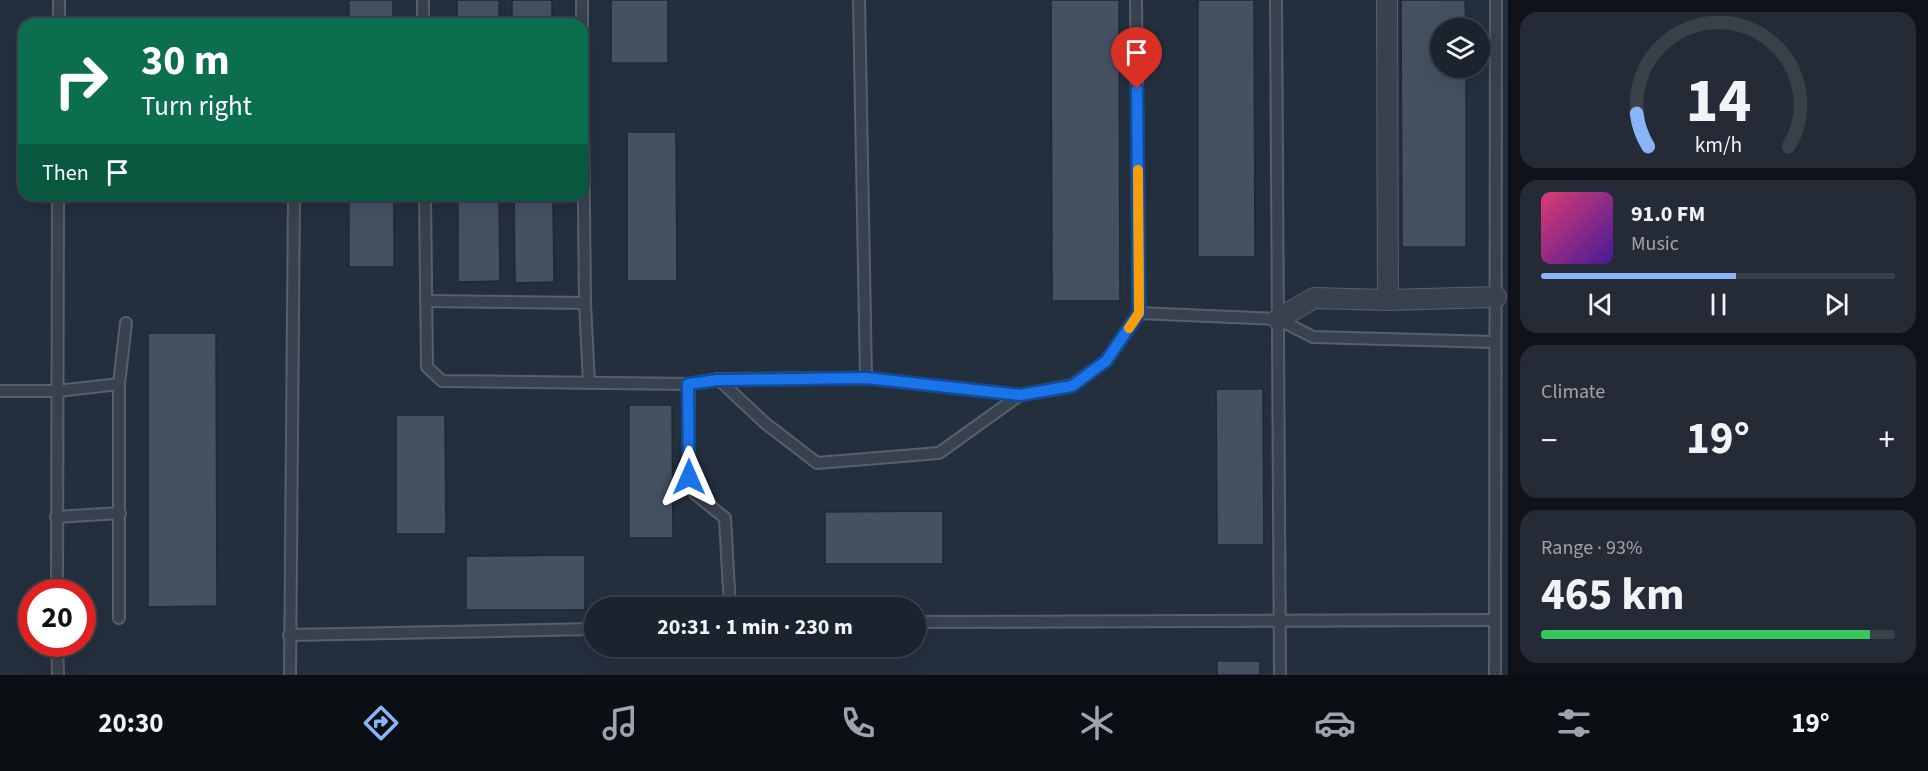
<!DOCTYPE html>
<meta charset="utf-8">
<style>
body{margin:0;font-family:"Source Sans 3",sans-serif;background:#242b36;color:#f1f3f6;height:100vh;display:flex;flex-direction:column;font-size:22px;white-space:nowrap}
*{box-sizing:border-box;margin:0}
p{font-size:20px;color:#a0a4aa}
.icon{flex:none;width:33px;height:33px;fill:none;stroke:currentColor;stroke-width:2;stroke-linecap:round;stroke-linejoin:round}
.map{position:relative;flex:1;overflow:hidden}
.sheet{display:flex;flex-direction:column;gap:12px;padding:12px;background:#0f1319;width:420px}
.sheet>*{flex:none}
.top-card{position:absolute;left:18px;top:18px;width:570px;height:183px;border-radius:18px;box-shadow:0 6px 24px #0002,0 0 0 2px #39404a;background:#0b6e4f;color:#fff;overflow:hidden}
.tools{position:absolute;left:1430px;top:18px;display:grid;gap:12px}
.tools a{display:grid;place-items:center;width:60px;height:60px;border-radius:50%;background:#1b232e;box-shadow:0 6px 24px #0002,0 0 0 2px #39404a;font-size:30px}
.speed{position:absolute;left:18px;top:579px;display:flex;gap:12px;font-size:30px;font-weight:700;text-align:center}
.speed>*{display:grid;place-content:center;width:78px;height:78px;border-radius:50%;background:#1b232e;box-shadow:0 6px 24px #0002,0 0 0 2px #39404a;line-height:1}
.speed .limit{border:9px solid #d22;background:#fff;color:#111}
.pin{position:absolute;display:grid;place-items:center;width:51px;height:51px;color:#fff;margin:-62px -26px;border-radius:50% 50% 50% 0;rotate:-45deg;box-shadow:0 0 6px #0007}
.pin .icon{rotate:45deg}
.me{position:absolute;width:66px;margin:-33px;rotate:0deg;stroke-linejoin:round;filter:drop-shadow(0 0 4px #0008)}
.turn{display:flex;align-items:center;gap:21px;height:126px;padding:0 24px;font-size:27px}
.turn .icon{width:78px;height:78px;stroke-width:2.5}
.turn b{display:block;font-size:42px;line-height:51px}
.then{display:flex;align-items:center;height:57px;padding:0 24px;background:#0003;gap:12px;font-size:22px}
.big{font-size:45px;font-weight:700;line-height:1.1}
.sheet .tile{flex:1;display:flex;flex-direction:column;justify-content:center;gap:9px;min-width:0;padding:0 21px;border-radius:18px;background:#242b36}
.sheet .dial{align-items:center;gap:0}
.dial svg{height:156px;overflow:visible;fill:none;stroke:#39404a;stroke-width:7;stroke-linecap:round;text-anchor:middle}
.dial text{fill:#f1f3f6;stroke:none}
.song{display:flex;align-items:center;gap:18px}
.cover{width:72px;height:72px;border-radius:9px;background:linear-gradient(135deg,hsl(340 70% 55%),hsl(260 70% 35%))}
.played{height:6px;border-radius:3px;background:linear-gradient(90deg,#8ab4f8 55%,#39404a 55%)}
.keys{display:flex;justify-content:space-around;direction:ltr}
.heat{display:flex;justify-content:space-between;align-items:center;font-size:33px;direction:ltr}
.charge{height:9px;border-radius:4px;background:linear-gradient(90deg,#34c759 93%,#39404a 0)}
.trip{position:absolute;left:584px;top:597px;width:342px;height:60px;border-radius:30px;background:#1b232e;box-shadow:0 6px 24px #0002,0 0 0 2px #39404a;font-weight:700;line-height:60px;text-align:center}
.tabs{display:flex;height:96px;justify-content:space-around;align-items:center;background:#0b0e12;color:#a0a4aa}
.tabs .icon{width:42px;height:42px}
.tabs .current{color:#8ab4f8}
.tabs b{font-size:27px;color:#f1f3f6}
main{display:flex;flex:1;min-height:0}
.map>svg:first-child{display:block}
.building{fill:#455162;stroke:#1f2835;stroke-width:1.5}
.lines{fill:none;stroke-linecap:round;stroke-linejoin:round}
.service-casing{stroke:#565f6c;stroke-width:14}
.minor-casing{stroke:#565f6c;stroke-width:22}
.service{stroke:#38414e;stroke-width:10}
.minor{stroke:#38414e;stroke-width:20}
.route-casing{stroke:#114b97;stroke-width:15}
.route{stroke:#1a73e8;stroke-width:10}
.slow{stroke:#f59e0b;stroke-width:10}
</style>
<main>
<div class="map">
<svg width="1508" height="675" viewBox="0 0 1508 675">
<rect width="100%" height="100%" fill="#242f3e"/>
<g class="building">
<rect x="349" y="0" width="44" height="24"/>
<rect x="457" y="0" width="42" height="24"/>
<rect x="512" y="0" width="40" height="24"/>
<rect x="611" y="0" width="57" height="63"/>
<polygon points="1051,0 1119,0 1120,301 1052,301"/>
<polygon points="1198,0 1254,0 1255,257 1198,257"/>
<polygon points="1401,0 1465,0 1466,28 1440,28 1440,68 1466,68 1466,247 1402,247"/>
<polygon points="627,132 676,132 677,281 627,281"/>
<rect x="349" y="195" width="45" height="72"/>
<polygon points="458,195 499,195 500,281 458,282"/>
<polygon points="514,195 553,195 554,282 515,283"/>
<polygon points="148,333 216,333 217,606 148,607"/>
<polygon points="1216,389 1263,389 1264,545 1217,545"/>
<polygon points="629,405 672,405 673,538 629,538"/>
<polygon points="396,415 445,415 446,534 396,534"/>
<polygon points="943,511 943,564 825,564 825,512"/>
<polygon points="585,555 585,610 466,610 466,556"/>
<rect x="1217" y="661" width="43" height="14"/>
</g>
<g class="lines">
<defs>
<g id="service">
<polyline points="423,0 423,24"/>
<polyline points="582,0 582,24"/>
<polyline points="859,0 866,378"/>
<polyline points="1136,0 1139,313"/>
<polyline points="1276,0 1280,675"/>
<polyline points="59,24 59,0"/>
<polyline points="582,24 585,303"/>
<polyline points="258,195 294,196"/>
<polyline points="425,195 427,367 442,381 689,384 718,379 866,378 1020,395 1072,385 1106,361 1139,313 1278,319 1313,337 1494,342"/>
<polyline points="426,301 585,303 589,383"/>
<polyline points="718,379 765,423 817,463 939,453 1020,395"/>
<polyline points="689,384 689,477 695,494 725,518 730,608"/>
<polyline points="0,391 57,391 119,384"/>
<polyline points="56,517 120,513"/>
<polyline points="57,592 58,195"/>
<polyline points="119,618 119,384 126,323"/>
<polyline points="915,622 1495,620"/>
<polyline points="289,635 594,629"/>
<polyline points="57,644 58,675"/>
<polyline points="290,675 294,195"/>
<polyline points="1495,675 1496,0"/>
</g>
<g id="minor">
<polyline points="1387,0 1388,300"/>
<polyline points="1278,319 1314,298 1388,300 1496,297"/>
</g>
</defs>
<use href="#service" class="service-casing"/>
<use href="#minor" class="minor-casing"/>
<use href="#service" class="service"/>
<use href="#minor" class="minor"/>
</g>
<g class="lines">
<defs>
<polyline id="route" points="689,477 688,384 718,380 866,378 1020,395 1072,386 1106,361 1139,313 1137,89"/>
</defs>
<use href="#route" class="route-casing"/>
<use href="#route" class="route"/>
<polyline class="slow" points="1129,328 1139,313 1138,170"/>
</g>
</svg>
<div class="tools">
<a><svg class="icon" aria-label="layers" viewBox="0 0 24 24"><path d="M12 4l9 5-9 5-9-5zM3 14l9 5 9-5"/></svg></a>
</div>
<div class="speed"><div class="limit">20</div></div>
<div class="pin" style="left:1137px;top:89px;background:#d93025"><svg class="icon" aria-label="arrive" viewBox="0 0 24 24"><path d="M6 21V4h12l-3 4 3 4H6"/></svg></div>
<svg class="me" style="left:689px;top:477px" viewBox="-20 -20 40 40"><path d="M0-17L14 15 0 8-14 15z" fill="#1a73e8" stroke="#fff" stroke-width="4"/></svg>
<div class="trip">20:31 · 1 min · 230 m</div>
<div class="top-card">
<div class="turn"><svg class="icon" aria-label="right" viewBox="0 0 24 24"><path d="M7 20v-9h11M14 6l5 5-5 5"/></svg><div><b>30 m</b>Turn right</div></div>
<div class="then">Then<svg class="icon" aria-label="arrive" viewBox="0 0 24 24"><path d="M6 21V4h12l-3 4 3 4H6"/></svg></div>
</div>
</div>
<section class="sheet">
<div class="tile dial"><svg viewBox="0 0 100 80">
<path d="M14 69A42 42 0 1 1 86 69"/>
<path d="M14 69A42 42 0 0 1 8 52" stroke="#8ab4f8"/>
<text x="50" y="56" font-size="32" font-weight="700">14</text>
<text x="50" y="72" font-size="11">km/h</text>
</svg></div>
<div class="tile">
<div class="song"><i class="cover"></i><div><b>91.0 FM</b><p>Music</p></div></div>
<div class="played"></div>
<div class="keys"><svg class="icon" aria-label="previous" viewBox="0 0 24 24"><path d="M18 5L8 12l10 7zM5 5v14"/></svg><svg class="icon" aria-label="pause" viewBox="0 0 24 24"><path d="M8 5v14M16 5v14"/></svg><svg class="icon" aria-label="next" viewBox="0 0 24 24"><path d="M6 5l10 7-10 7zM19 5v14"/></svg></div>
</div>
<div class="tile"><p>Climate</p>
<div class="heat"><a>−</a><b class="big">19°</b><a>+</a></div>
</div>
<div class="tile"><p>Range · 93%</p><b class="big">465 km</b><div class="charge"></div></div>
</section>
</main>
<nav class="tabs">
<b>20:30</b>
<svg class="icon current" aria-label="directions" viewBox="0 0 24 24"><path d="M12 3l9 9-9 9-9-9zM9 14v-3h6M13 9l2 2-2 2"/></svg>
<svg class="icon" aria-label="music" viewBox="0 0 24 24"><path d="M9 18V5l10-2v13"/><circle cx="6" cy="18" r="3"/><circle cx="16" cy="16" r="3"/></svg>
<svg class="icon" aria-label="phone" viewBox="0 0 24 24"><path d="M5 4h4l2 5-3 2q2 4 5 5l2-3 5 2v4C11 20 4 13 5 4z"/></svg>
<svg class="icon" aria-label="climate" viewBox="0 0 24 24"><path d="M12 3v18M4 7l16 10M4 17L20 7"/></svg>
<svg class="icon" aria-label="car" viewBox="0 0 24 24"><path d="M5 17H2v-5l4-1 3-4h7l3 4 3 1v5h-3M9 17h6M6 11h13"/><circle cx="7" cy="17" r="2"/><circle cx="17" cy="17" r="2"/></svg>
<svg class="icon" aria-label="filters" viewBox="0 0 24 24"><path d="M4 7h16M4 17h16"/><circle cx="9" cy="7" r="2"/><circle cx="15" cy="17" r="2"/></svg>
<b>19°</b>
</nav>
